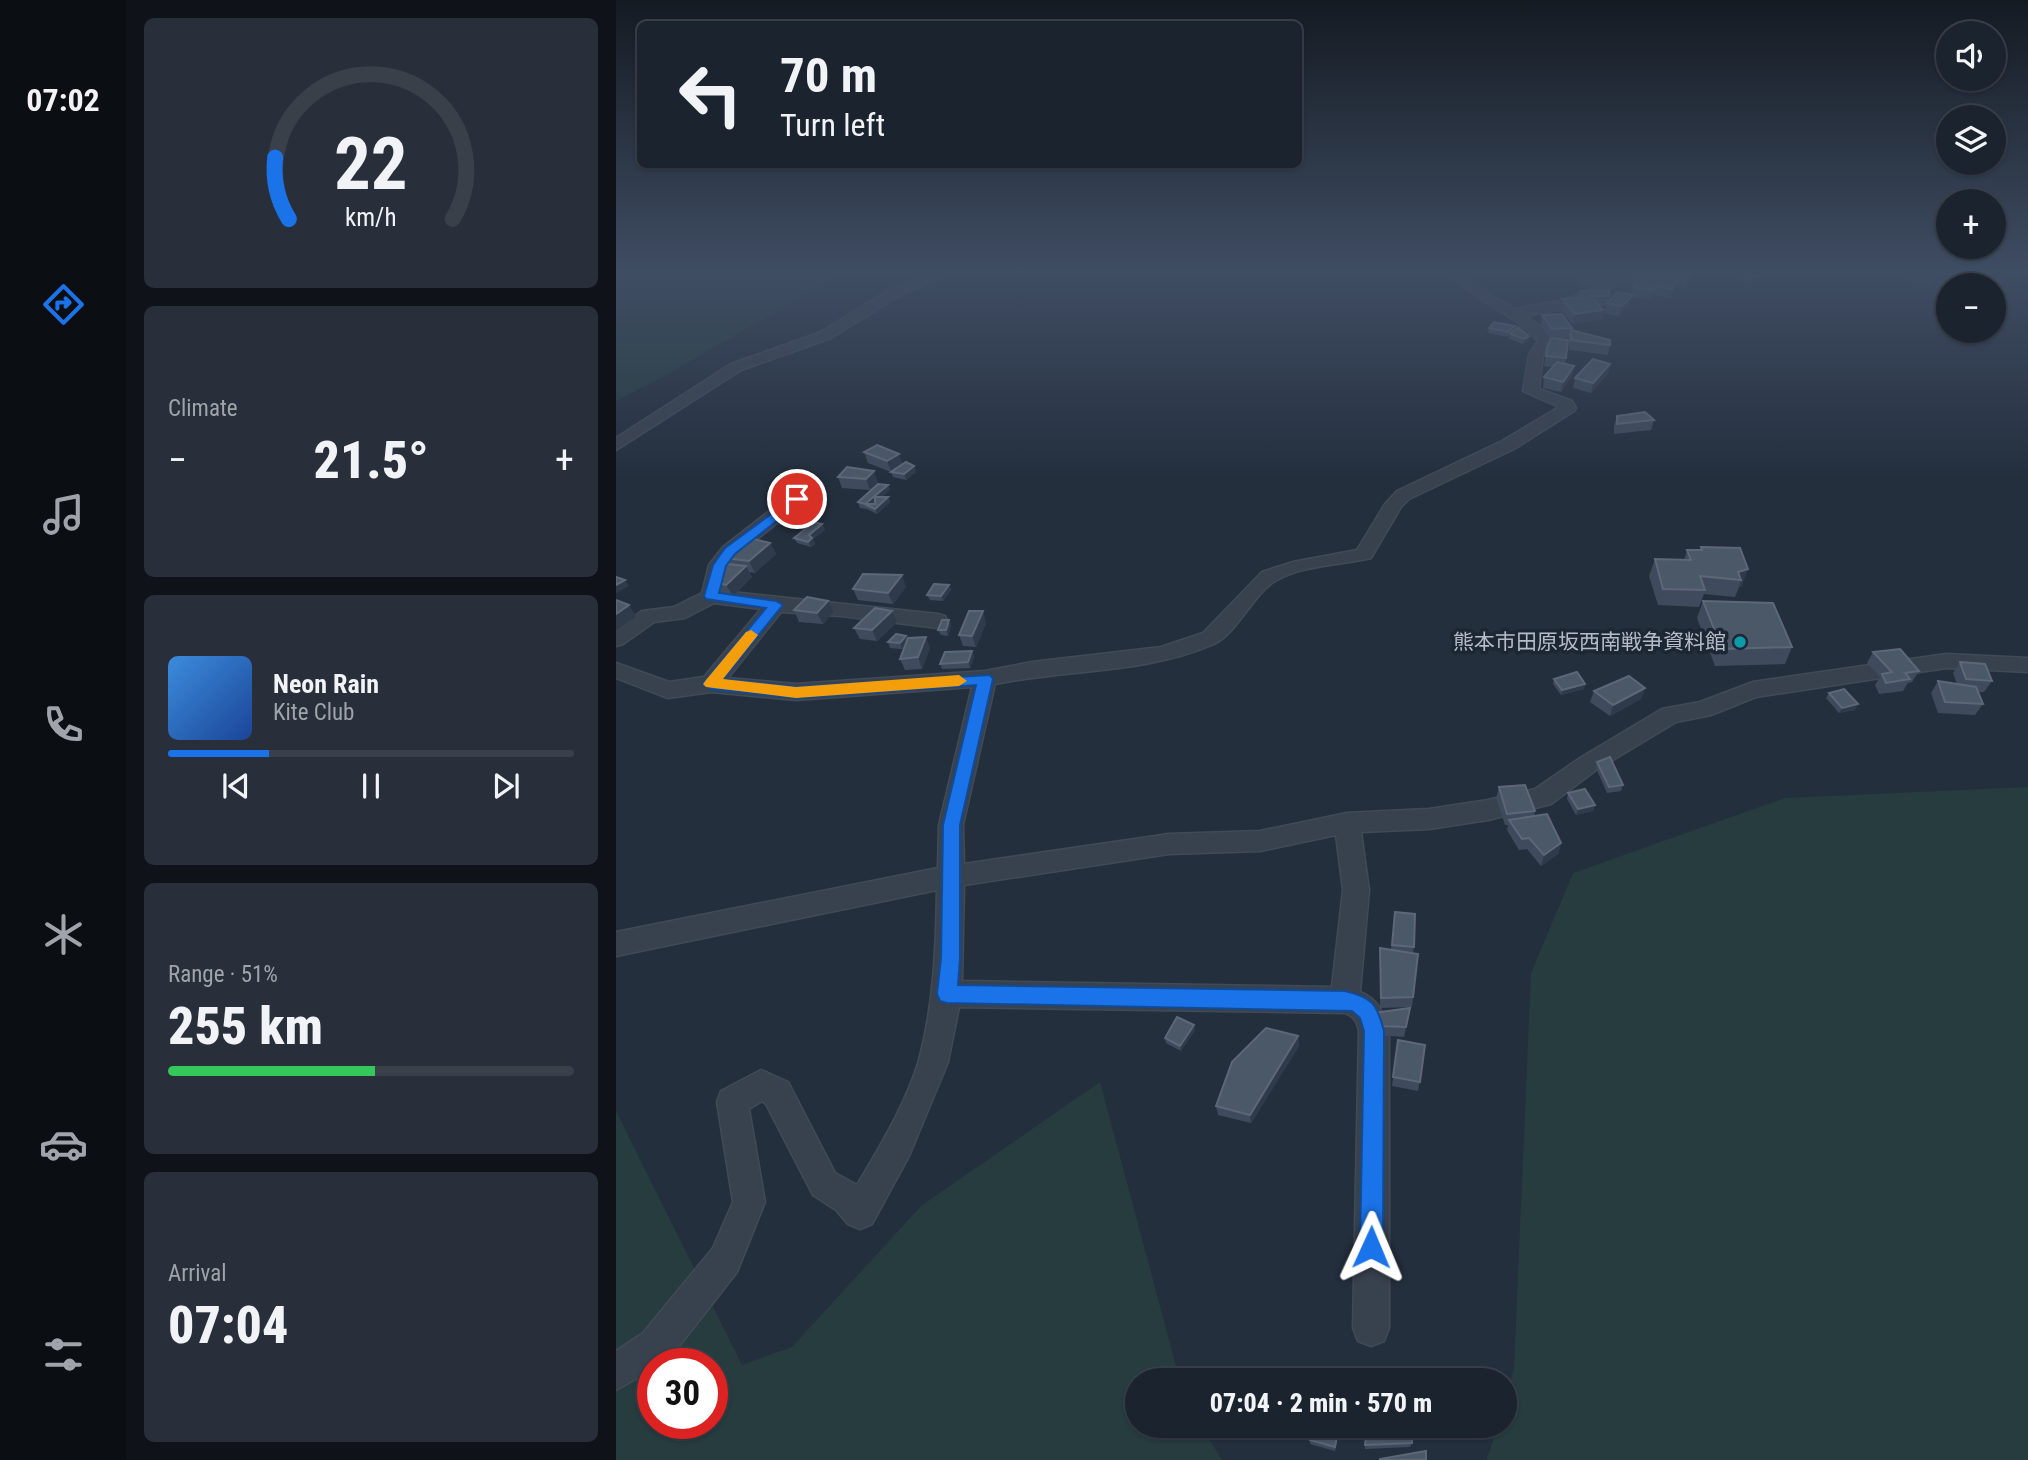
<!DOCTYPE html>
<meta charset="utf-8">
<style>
body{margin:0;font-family:"Roboto Condensed","Noto Sans JP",sans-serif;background:#282f3a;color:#f1f3f6;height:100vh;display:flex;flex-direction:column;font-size:26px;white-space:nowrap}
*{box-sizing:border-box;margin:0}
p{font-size:23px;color:#a0a4aa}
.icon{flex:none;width:38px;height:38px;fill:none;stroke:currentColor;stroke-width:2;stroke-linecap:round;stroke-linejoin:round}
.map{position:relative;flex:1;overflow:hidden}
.side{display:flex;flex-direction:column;gap:18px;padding:18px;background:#0f1319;width:490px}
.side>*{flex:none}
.hud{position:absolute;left:21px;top:21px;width:665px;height:147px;border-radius:10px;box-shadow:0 2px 5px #0004,0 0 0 2px #39404a;background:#1b232e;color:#f1f3f6;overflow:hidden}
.tools{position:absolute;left:1320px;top:21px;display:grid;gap:14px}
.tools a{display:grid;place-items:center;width:70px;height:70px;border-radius:50%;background:#1b232e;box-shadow:0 2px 5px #0004,0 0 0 2px #39404a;font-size:35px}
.speed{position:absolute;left:21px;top:1348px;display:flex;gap:14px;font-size:35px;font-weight:700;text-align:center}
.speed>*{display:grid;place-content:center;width:91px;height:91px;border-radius:50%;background:#1b232e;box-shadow:0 2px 5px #0004,0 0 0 2px #39404a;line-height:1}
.speed .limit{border:10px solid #d22;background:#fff;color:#111}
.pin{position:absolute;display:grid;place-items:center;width:60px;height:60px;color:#fff;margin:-30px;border:4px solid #fff;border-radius:50%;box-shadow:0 2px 7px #0007}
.me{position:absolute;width:77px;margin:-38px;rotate:1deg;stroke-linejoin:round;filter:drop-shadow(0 0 5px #0008)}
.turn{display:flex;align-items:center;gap:24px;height:147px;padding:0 28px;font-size:32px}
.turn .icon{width:91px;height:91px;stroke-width:2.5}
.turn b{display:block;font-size:49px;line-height:60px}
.big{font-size:52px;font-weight:800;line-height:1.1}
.side .card{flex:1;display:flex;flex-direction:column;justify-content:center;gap:10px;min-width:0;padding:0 24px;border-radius:10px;background:#282f3a}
.side .dial{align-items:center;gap:0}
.dial svg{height:182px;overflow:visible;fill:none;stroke:#39404a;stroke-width:7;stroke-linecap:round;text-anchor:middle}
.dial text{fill:#f1f3f6;stroke:none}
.song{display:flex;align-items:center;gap:21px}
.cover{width:84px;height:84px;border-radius:10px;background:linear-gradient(135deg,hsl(210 70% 55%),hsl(220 70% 35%))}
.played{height:7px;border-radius:4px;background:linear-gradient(90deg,#1a73e8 25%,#39404a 25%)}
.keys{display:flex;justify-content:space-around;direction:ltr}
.heat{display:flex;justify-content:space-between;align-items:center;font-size:38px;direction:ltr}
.charge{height:10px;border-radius:5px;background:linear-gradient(90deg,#34c759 51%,#39404a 0)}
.trip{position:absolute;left:509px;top:1368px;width:392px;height:70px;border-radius:35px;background:#1b232e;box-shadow:0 2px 5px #0004,0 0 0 2px #39404a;font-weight:800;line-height:70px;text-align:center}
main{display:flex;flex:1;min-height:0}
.tab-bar{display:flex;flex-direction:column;width:126px;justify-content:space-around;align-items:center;background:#0b0e12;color:#a0a4aa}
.tab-bar .icon{width:49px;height:49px}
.tab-bar .current{color:#1a73e8}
.tab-bar b{font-size:32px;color:#f1f3f6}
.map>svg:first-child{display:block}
.green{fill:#263c3f;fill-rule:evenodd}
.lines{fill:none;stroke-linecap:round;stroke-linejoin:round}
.minor-casing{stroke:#414a57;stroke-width:3}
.minor{fill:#38414e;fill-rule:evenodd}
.wall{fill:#3f4b5c}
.shaded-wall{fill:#2f3b4b}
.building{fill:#4b5868;stroke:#5c6777;stroke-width:2}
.route{fill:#1a73e8;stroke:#114b97;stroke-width:2}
.slow{fill:#f59e0b}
.culture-dot{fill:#0f9aa8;stroke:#1d2633;stroke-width:2.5}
.labels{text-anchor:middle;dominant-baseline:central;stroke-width:7;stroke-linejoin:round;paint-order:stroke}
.poi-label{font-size:21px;fill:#b4bcc9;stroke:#1d2633;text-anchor:end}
</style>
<main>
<nav class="tab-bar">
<b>07:02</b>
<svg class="icon current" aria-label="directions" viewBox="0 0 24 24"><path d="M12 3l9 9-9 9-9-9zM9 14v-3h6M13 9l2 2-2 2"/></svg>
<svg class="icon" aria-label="music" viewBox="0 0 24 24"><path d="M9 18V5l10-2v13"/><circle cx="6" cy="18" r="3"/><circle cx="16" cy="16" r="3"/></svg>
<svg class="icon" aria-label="phone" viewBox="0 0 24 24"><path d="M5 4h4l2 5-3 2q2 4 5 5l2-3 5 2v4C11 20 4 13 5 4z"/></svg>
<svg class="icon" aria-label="climate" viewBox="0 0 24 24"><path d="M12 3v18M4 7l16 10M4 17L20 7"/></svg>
<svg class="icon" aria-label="car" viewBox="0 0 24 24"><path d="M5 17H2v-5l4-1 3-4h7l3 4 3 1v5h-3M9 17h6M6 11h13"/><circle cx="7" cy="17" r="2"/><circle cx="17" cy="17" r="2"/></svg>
<svg class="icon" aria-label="filters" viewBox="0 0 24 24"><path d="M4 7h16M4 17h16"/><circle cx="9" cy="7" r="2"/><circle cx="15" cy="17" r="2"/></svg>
</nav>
<section class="side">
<div class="card dial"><svg viewBox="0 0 100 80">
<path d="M14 69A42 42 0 1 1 86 69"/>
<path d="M14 69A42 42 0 0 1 8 42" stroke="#1a73e8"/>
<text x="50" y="56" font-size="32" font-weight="700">22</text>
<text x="50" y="72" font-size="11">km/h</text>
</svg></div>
<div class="card"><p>Climate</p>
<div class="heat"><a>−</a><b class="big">21.5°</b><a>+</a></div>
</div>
<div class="card">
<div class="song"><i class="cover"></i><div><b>Neon Rain</b><p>Kite Club</p></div></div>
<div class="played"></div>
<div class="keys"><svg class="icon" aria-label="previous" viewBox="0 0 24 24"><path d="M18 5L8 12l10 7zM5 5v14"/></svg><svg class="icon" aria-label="pause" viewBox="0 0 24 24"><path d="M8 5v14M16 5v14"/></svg><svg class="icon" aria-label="next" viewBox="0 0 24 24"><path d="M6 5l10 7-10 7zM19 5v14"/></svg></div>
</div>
<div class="card"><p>Range · 51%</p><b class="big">255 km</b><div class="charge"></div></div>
<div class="card"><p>Arrival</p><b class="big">07:04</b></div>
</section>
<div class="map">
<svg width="1412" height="1460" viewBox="0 0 1412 1460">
<rect width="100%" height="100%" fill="#242f3e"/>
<g class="green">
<polygon points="0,273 226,273 54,373 0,401"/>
<polygon points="1412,787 1412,1460 871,1460 881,1426 889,1426 889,1398 898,1369 915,973 957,873 1169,798"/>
<path d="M484,1082L564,1381H522V1426H585L606,1460H0V1111L126,1365L176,1347L305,1206ZM37,1363H96V1423H37Z"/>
</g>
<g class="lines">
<defs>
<g id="minor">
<polygon points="318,273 336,273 286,294 215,338 125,370 0,450 0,438 115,364 205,332 276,288"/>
<path d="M835,273H848L867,290L899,309L949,300L978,288L967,283L962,273H974L987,282L999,273H1013C988,302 946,310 910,316L926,328L936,341L927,355L923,389L956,401L960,408L958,411L898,449L793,499L785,507L755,558C725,565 688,565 661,580C638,592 622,633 598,644C530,674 451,669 379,684L347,825L348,864L553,834L644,831L731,813L813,809L872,800L919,789L964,758L1046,709L1084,702L1137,682L1330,654L1412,658V672L1330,668L1140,697L1095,715L1060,722L980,770L935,804L872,820L813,829L745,832L753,890L744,992C762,999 768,1013 773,1031V1328L768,1341L755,1346L742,1341L737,1328L743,1031C741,1022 738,1016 729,1013L343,1007L332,1062L293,1156L256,1224L244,1229L232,1224L220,1210L197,1195L150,1104L146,1101L133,1109L149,1202L121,1272L53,1359L46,1363H37V1369L0,1390V1351L27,1333L97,1248L117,1202L101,1102L105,1091L145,1070L172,1082L219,1173L241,1185C264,1146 290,1104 303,1060C318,1004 320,948 321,890L0,956V932L322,868L323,825L356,687L180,700L95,692L52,698L0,678V663L53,682L88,677L145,609L98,603L69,618L38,622L7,644L0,646V629L26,611L58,607L86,593L93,565L107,547L192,481H204L207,485L204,489L121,555L112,566L106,591L322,614L329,616L332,621L329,626L322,628L225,616L165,612L112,678L180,684L369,671L416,662L545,647L587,633L646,572L677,562L741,550L769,504L781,491L886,441L943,407L907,391L913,355L922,341C898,312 859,304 835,273ZM720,835L727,890L716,987L346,981L348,885L553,854L644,851Z"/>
</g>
</defs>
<use href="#minor" class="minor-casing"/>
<use href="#minor" class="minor"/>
</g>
<g class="wall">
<polygon points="1005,273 1046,273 1076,277 1069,288 1060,286 1053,298 1038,295 1034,300 1016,297 1014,304 1003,316 988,313 990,306 984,306 987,310 985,319 957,324 944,309 946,299 962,298 964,291 993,296 992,301 1015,295 1018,285 1004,282"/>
<polygon points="1123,273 1142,280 1131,284 1121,278"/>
<polygon points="1295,273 1321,273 1316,285 1293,281"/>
<polygon points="926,315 956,328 955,331 994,345 992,355 953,350 953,338 938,339 950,358 949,364 958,366 956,376 945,392 927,388 928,377 937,367 928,366 931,348 935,339 934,339 925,325"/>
<polygon points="873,328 898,331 913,336 912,341 907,344 893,339 894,334 892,337 872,333"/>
<polygon points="994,364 992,374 975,393 957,388 959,378"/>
<polygon points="1001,416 1038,420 1035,430 998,434 998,426"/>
<polygon points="248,452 287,464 298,466 300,472 290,480 277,477 275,472 252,463"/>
<polygon points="231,467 262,482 254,490 226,488 222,477"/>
<polygon points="272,485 274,490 266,497 272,497 274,502 261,514 251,509 244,508 242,502"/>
<polygon points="199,500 201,505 186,519 171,515 169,510"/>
<polygon points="206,524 209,530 197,539 199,544 195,547 181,543 178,538"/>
<polygon points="154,543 160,554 139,573 133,572 136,577 117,596 102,591 95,580 113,564 109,558"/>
<polygon points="1085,547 1124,548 1126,586 1123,587 1119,597 1088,594 1083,607 1042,605 1033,576 1039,559 1068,560 1071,550 1084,550"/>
<polygon points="333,585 335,590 327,601 314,600 311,595"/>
<polygon points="290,587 277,604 242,600 237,589"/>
<polygon points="1087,601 1176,647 1169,664 1099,666 1081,618"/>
<polygon points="178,610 218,612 207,624 183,622"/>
<polygon points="276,611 281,622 261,641 244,639 238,628"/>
<polygon points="333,620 335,625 332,636 325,635 322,630"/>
<polygon points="370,623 360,647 347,646 343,635"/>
<polygon points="292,639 314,648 306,669 289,670 284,659 289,646 286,649 274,648 272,642"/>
<polygon points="1257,652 1303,671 1296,682 1292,683 1287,691 1263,694 1259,685 1264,677 1251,663"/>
<polygon points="358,656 354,668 326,669 324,664"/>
<polygon points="1344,662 1376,681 1368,692 1362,692 1367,704 1359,715 1322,713 1315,693 1322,681 1341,684 1337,673"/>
<polygon points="938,679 969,684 968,689 945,695 937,684"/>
<polygon points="1029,688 1025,699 994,716 974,702 978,691"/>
<polygon points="1213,693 1239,710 1223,713 1210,698"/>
<polygon points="981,762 1007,785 1005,791 991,793 980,768"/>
<polygon points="883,787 919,811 918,816 945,843 942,854 925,866 911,849 903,850 891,830 892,825 889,825 880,798"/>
<polygon points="952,793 979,805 977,811 960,815 951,799"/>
<polygon points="779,912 798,947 797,954 802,954 796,1007 764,1008 764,948 775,950"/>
<polygon points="794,1008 788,1037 763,1035 756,1023 757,1013"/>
<polygon points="579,1030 565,1051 550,1043 549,1038"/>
<polygon points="682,1036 683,1046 635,1123 602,1115 600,1106"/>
<polygon points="782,1040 809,1045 802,1091 776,1086"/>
<polygon points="724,1426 719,1451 694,1444 694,1440"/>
<polygon points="750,1426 795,1426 796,1443 794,1447 749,1449"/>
</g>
<g class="shaded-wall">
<polygon points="1075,273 1077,273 1076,277 1069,288 1072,278"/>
<polygon points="1063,276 1060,286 1053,298 1056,289"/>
<polygon points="1144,276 1142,280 1131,284 1133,279"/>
<polygon points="1040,286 1038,295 1034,300 1037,291"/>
<polygon points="1017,295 1014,304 1003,316 1006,306"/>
<polygon points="987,310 985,319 957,324 959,314"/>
<polygon points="899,326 898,331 892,337 892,332"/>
<polygon points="913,336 912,341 907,344 908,339"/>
<polygon points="994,364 992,374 975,393 977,383"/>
<polygon points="958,366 956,376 945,392 947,382"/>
<polygon points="283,454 287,465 275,472 271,461"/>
<polygon points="298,466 300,472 290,480 288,474"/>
<polygon points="258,471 262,482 254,490 250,479"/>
<polygon points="272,485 274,490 255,507 249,504"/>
<polygon points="272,497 274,502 261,514 259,509"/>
<polygon points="199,500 201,505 186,519 183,513"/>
<polygon points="206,524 209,530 197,539 199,544 195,547 192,542 193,535"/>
<polygon points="154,543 160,554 139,573 133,561"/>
<polygon points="130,566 136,577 117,596 110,585"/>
<polygon points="1132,569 1126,586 1123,587 1125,580 1122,572"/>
<polygon points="286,575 290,587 277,604 272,593"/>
<polygon points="9,580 13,586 0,593 0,585"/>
<polygon points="333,585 335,590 327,601 325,596"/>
<polygon points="212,601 218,612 207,624 201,613"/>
<polygon points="13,605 20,616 0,630 0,614"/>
<polygon points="276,611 281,622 261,641 256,630"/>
<polygon points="367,611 370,623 360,647 356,636"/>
<polygon points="333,620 335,625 332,636 330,630"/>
<polygon points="290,636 293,642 286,649 284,643"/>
<polygon points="310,637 314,648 306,669 302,657"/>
<polygon points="356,651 358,656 354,668 352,662"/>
<polygon points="969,684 968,689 945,695 946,690"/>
<polygon points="1029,688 1025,699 994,716 997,705"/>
<polygon points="1242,704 1239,710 1223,713 1226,708"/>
<polygon points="979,805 977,811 960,815 962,809"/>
<polygon points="945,843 942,854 925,866 928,855"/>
<polygon points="578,1025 579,1030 565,1051 564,1046"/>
<polygon points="682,1036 683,1046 635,1123 634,1115"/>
</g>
<g class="building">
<polygon points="1010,273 1075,273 1072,278 1063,276 1056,289 1040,286 1037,291 1017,287 1024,276"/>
<polygon points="1123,273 1139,273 1144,276 1133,279"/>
<polygon points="1306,273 1321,273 1321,275"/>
<polygon points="993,290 993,296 975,296 987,310 959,314 946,299 965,298 964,291"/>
<polygon points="1001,292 1017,295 1006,306 991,303"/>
<polygon points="946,314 956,328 936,329 926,315"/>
<polygon points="878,322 899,326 892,332 873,328"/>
<polygon points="902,327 913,336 908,339 894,334"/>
<polygon points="955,330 994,340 994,345 955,340"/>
<polygon points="935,338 952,340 950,358 930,356 931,348"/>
<polygon points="977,359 994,364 977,383 959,378"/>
<polygon points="941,362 958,366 947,382 928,377"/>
<polygon points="1029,412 1038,420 1001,424 1001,416"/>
<polygon points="261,445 283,454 271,461 248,452"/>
<polygon points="290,462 298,466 288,474 275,472"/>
<polygon points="231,467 258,471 250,479 222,477"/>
<polygon points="262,484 272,485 249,504 242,502"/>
<polygon points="259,497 272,497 259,509 249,504 259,504"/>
<polygon points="184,498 199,500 183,513 169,510"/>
<polygon points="198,522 206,524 193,535 196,538 192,542 178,538"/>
<polygon points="134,538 154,543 133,561 109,558"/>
<polygon points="1085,547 1124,548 1132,569 1122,572 1125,580 1084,576 1089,590 1047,589 1039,559 1075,560 1071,550 1086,550"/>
<polygon points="112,564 130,566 110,585 95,580"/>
<polygon points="247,574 286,575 272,593 237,589"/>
<polygon points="0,577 9,580 0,585"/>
<polygon points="318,584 333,585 325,596 311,595"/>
<polygon points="191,597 212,601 201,613 178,610"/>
<polygon points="0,600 13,605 0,614"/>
<polygon points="1087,601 1157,603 1176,647 1106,649"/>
<polygon points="259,608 276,611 256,630 238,628"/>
<polygon points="353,611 367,611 356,636 343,635"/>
<polygon points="326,620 333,620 330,630 322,630"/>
<polygon points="280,634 290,636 284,643 272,642"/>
<polygon points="310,637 302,657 284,659 292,638"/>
<polygon points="1284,649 1303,671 1289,673 1294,679 1270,683 1266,674 1276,672 1257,652"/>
<polygon points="356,651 352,662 324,664 329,652"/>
<polygon points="1344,662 1369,664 1376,681 1350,679"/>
<polygon points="961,672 969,684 946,690 938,679"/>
<polygon points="1013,676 1029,688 997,705 978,691"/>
<polygon points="1322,681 1360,687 1367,704 1329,702"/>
<polygon points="1228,689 1242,704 1226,708 1213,693"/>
<polygon points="994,757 1007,785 993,787 981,762"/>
<polygon points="909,785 919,811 891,814 883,787"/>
<polygon points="969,789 979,805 962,809 952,793"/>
<polygon points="931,814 945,843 928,855 913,838 906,839 893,820"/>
<polygon points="779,912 799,914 798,947 776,945"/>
<polygon points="764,948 802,954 797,997 765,998"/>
<polygon points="794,1008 790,1027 764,1026 757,1013"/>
<polygon points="561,1017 578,1025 564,1046 549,1038"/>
<polygon points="650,1028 682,1036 634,1115 600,1106 616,1062"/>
<polygon points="782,1040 809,1045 804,1082 777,1077"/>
<polygon points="697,1426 723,1426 719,1447 694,1440"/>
<polygon points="751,1426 795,1426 796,1443 749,1445"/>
<polygon points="810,1451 810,1460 764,1460 764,1459"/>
</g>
<linearGradient id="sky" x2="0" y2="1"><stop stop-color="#141a22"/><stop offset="0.57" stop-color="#3f4d63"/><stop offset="1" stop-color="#3f4d63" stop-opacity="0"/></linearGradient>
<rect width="1412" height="477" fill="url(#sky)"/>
<path class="route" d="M181,495L186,496V501L119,554L110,566L103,593L160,601L167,605L107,679L180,687L374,675L377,679L344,825V958L342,985L729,991C756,997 761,1004 768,1031L767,1247L764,1255L755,1259L747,1255L744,1247L748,1031L744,1018L736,1011L331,1003L324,1001L321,994L325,958L327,825L360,685L180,698L95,689L87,684L150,608L90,599L88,596L97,565L109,548Z"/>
<polygon class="slow" points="135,630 142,635 107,679 180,687 343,675 351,681 343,686 180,698 90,687 87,684 90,680 130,632"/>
<circle class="culture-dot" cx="1124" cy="642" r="7"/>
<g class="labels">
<g class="poi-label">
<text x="1110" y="642">熊本市田原坂西南戦争資料館</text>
</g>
</g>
</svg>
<div class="tools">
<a><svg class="icon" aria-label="sound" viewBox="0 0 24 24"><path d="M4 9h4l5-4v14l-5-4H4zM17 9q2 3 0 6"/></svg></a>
<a><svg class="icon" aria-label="layers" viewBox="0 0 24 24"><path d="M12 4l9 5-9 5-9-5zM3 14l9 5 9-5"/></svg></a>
<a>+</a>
<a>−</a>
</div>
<div class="speed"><div class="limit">30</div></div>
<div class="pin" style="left:181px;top:499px;background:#d93025"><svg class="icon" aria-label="arrive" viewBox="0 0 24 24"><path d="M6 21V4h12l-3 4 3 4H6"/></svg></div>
<svg class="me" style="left:755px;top:1247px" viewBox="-20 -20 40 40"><path d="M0-17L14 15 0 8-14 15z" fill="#1a73e8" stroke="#fff" stroke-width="4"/></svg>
<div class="trip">07:04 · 2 min · 570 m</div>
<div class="hud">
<div class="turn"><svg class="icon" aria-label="left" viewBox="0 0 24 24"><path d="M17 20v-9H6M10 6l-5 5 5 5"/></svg><div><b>70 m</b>Turn left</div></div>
</div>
</div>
</main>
